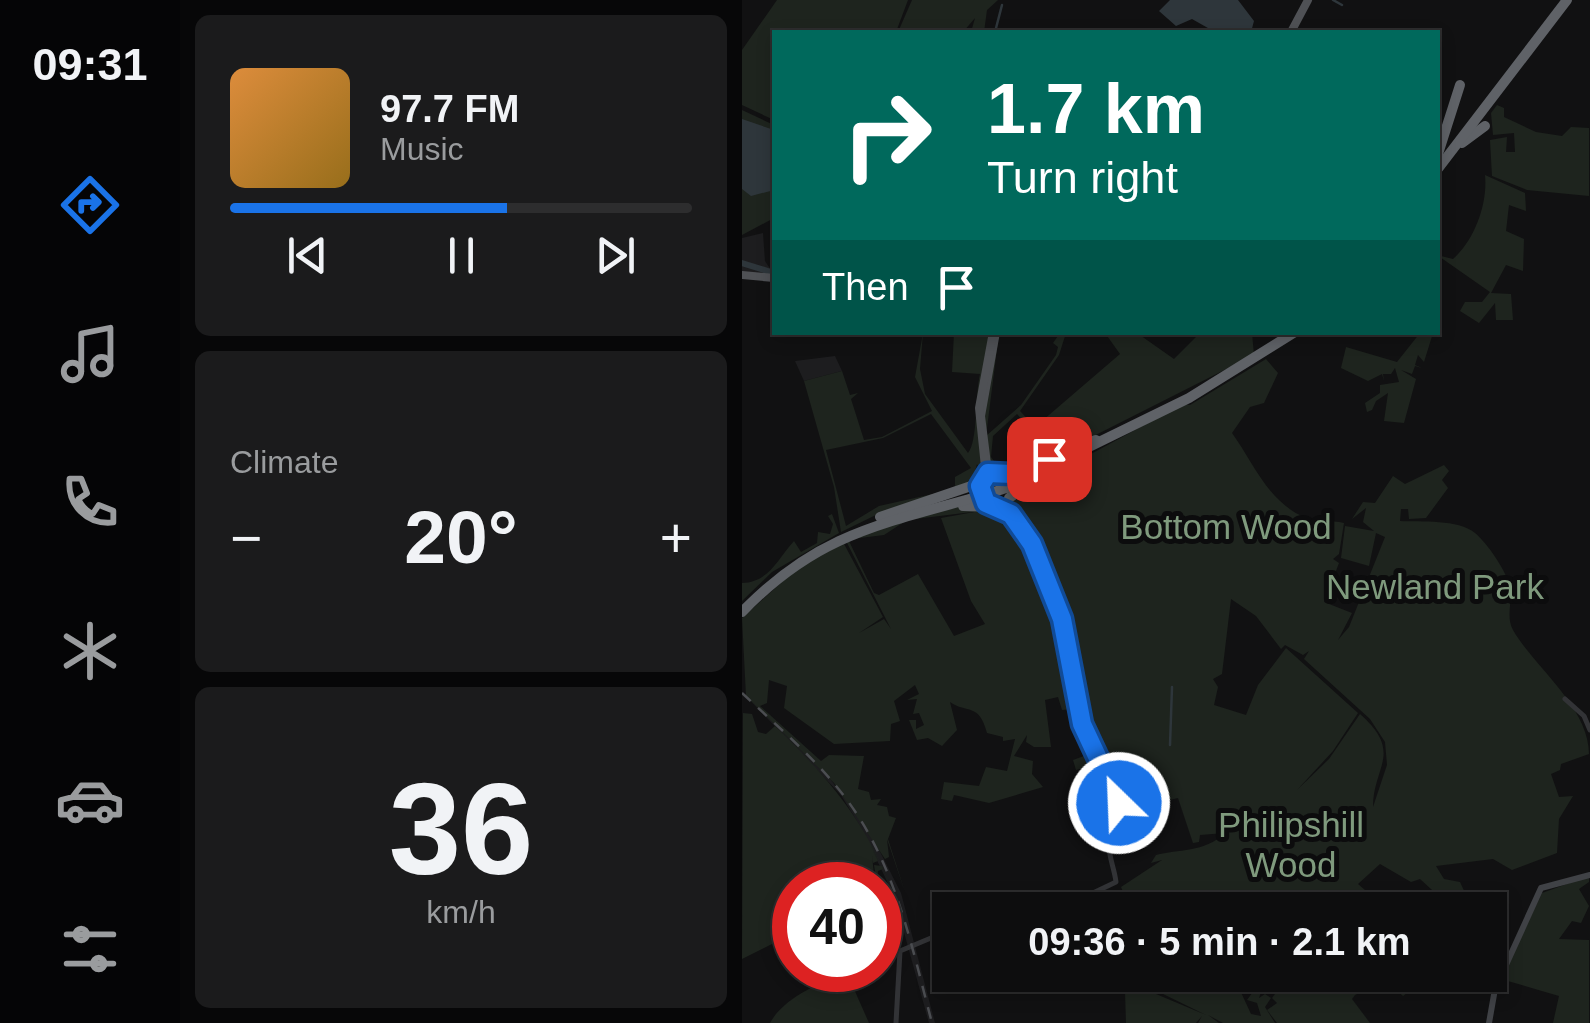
<!DOCTYPE html>
<meta charset="utf-8">
<style>
body{margin:0;font-family:Helvetica,sans-serif;background:#1b1b1c;color:#f1f3f6;height:100vh;display:flex;flex-direction:column;font-size:38px;white-space:nowrap}
*{box-sizing:border-box;margin:0}
p{font-size:32px;color:#9a9c9e}
.icon{flex:none;width:55px;height:55px;fill:none;stroke:currentColor;stroke-width:2;stroke-linecap:round;stroke-linejoin:round}
.map{position:relative;flex:1;overflow:hidden}
.details{display:flex;flex-direction:column;gap:15px;padding:15px;background:#070708;width:562px}
.details>*{flex:none}
.top-card{position:absolute;left:30px;top:30px;width:668px;height:305px;border-radius:0px;box-shadow:0 5px 15px #0003,0 0 0 2px #2d2d2e;background:#00695c;color:#fff;overflow:hidden}
.speed{position:absolute;left:30px;top:862px;display:flex;gap:20px;font-size:50px;font-weight:700;text-align:center}
.speed>*{display:grid;place-content:center;width:130px;height:130px;border-radius:50%;background:#0d0d0e;box-shadow:0 5px 15px #0003,0 0 0 2px #2d2d2e;line-height:1}
.speed .limit{border:15px solid #d22;background:#fff;color:#111}
.pin{position:absolute;display:grid;place-items:center;width:85px;height:85px;color:#fff;margin:-42px;border-radius:20px;box-shadow:0 5px 15px #0006}
.me{position:absolute;width:110px;margin:-55px;rotate:336deg;stroke-linejoin:round;filter:drop-shadow(0 0 8px #0008)}
.turn{display:flex;align-items:center;gap:35px;height:210px;padding:0 50px;font-size:45px}
.turn .icon{width:130px;height:130px;stroke-width:2.5}
.turn b{display:block;font-size:70px;line-height:85px}
.then{display:flex;align-items:center;height:95px;padding:0 50px;background:#0003;gap:20px;font-size:38px}
.big{font-size:75px;font-weight:800;line-height:1.1}
.details .widget{flex:1;display:flex;flex-direction:column;justify-content:center;gap:15px;min-width:0;padding:0 35px;border-radius:15px;background:#1b1b1c}
.details .dial{align-items:center;gap:0}
.dial b{font-size:130px;line-height:1}
.song{display:flex;align-items:center;gap:30px}
.cover{width:120px;height:120px;border-radius:15px;background:linear-gradient(135deg,hsl(30 70% 55%),hsl(40 70% 35%))}
.played{height:10px;border-radius:5px;background:linear-gradient(90deg,#1a73e8 60%,#2d2d2e 60%)}
.keys{display:flex;justify-content:space-around;direction:ltr}
.heat{display:flex;justify-content:space-between;align-items:center;font-size:55px;direction:ltr}
.trip{position:absolute;left:190px;top:892px;width:575px;height:100px;border-radius:0px;background:#0d0d0e;box-shadow:0 5px 15px #0003,0 0 0 2px #2d2d2e;font-weight:800;line-height:100px;text-align:center}
main{display:flex;flex:1;min-height:0}
.dock{display:flex;flex-direction:column;width:180px;justify-content:space-around;align-items:center;background:#050506;color:#9a9c9e}
.dock .icon{width:70px;height:70px}
.dock .on{color:#1a73e8}
.dock b{font-size:45px;color:#f1f3f6}
.map>svg:first-child{display:block}
.built{fill:#1d1d1f}
.green{fill:#1e241e;fill-rule:evenodd}
.water{fill:#2e363b}
.lines{fill:none;stroke-linecap:round;stroke-linejoin:round}
.stream{stroke:#2e363b;stroke-width:2.5}
.river{stroke:#2e363b;stroke-width:6}
.tertiary{stroke:#323336;stroke-width:5}
.secondary{stroke:#404246;stroke-width:6}
.primary{stroke:#4f5155;stroke-width:8}
.motorway{stroke:#5f6267;stroke-width:10}
.rail{stroke:#4b4d51;stroke-width:2.5;stroke-dasharray:12 10;stroke-linecap:butt}
.motorway-bridge{stroke:#5f6267;stroke-width:10}
.route-casing{stroke:#114b97;stroke-width:25}
.route{stroke:#1a73e8;stroke-width:18}
.labels{text-anchor:middle;dominant-baseline:central;stroke-width:10;stroke-linejoin:round;paint-order:stroke}
.park-label{font-size:35px;fill:#7f9a7d;stroke:#0c0c0d}
</style>
<main>
<nav class="dock">
<b>09:31</b>
<svg class="icon on" aria-label="directions" viewBox="0 0 24 24"><path d="M12 3l9 9-9 9-9-9zM9 14v-3h6M13 9l2 2-2 2"/></svg>
<svg class="icon" aria-label="music" viewBox="0 0 24 24"><path d="M9 18V5l10-2v13"/><circle cx="6" cy="18" r="3"/><circle cx="16" cy="16" r="3"/></svg>
<svg class="icon" aria-label="phone" viewBox="0 0 24 24"><path d="M5 4h4l2 5-3 2q2 4 5 5l2-3 5 2v4C11 20 4 13 5 4z"/></svg>
<svg class="icon" aria-label="climate" viewBox="0 0 24 24"><path d="M12 3v18M4 7l16 10M4 17L20 7"/></svg>
<svg class="icon" aria-label="car" viewBox="0 0 24 24"><path d="M5 17H2v-5l4-1 3-4h7l3 4 3 1v5h-3M9 17h6M6 11h13"/><circle cx="7" cy="17" r="2"/><circle cx="17" cy="17" r="2"/></svg>
<svg class="icon" aria-label="filters" viewBox="0 0 24 24"><path d="M4 7h16M4 17h16"/><circle cx="9" cy="7" r="2"/><circle cx="15" cy="17" r="2"/></svg>
</nav>
<section class="details">
<div class="widget">
<div class="song"><i class="cover"></i><div><b>97.7 FM</b><p>Music</p></div></div>
<div class="played"></div>
<div class="keys"><svg class="icon" aria-label="previous" viewBox="0 0 24 24"><path d="M18 5L8 12l10 7zM5 5v14"/></svg><svg class="icon" aria-label="pause" viewBox="0 0 24 24"><path d="M8 5v14M16 5v14"/></svg><svg class="icon" aria-label="next" viewBox="0 0 24 24"><path d="M6 5l10 7-10 7zM19 5v14"/></svg></div>
</div>
<div class="widget"><p>Climate</p>
<div class="heat"><a>−</a><b class="big">20°</b><a>+</a></div>
</div>
<div class="widget dial"><b>36</b><p>km/h</p></div>
</section>
<div class="map">
<svg width="848" height="1023" viewBox="0 0 848 1023">
<rect width="100%" height="100%" fill="#111112"/>
<g class="built">
<polygon points="21,233 23,261 29,270 14,268 32,273 32,277 0,273 0,264 13,267 0,262 0,238"/>
<polygon points="93,356 100,371 62,381 53,361"/>
<polygon points="0,692 86,776 128,832 159,893 193,1023 187,1023 152,896 121,831 99,795"/>
</g>
<g class="green">
<polygon points="35,0 166,0 154,32 32,32 32,120 0,105 0,50"/>
<polygon points="170,0 256,0 245,10 242,32 229,32 233,18 221,32 156,32"/>
<polygon points="755,105 762,108 762,117 794,132 820,136 829,127 847,128 847,196 785,190 750,176 748,140 765,137 764,152 773,152 772,133 751,135 749,113"/>
<polygon points="0,110 32,125 32,218 0,235"/>
<path d="M743,175L783,193L784,211L767,205L764,231L782,239L781,271L764,265L749,293L769,294L771,320H754L753,303L737,323L718,311L723,302H740L748,292L695,255L711,259C732,241 746,204 743,175Z"/>
<path d="M181,333L178,369L183,394L226,453C236,442 233,394 238,374L210,372L212,333H250L235,419L251,471L242,473H253L262,482L240,489L233,486L238,469L235,464L229,487L138,513L99,532L92,487L62,381L100,371L108,395L116,393L109,399L122,440L140,437L190,411L173,377ZM189,414L229,468L213,477V489L137,506L104,526L84,450L141,438Z"/>
<path d="M257,333L244,436L279,405L314,355L316,347L311,343L318,333H324L317,355L278,411L293,427L378,354L363,333H395L432,359L458,333H510L512,355L318,453L258,472L246,464L240,425ZM275,414L302,444L276,462L254,464L249,457L251,436Z"/>
<polygon points="678,333 691,333 682,362 676,355 673,365 680,368 673,366 670,374 659,370 674,379 662,423 642,421 646,393 634,401 630,410 625,412 623,403 638,393 638,385 657,382 653,368 649,374 641,374 642,381 640,374 626,381 599,368 604,347 655,362"/>
<path d="M524,359L536,373L522,403L508,407L490,433C511,462 526,502 562,517C575,522 589,520 602,523L597,554L591,559L597,563L582,602L610,613L596,640L607,627L643,537L634,533L627,566L599,558L603,526L632,531L621,522L624,508L610,519L621,502L633,503L651,476L663,484L702,465L707,471L700,480L706,488L684,518L667,519L666,509H659L658,521C679,522 716,519 733,533C745,543 763,569 767,584C772,599 763,616 771,630C792,667 847,707 847,754L819,764L818,770L809,774L817,797L831,796L817,819L815,853L770,870L751,859L694,866L702,879L718,882L731,910H712L678,879L669,882L638,864L616,884L646,910H389L379,887L420,860L409,863L414,855C436,849 462,853 483,833L458,835L457,842L451,843L436,798L394,808L379,771V752L355,755L361,772L355,774L353,765L334,770L331,760L353,752L355,730L349,732V742L339,732L338,715L343,708L320,710L316,697L303,700L309,747H292L284,742L285,735L272,756L291,761L290,774L301,787L247,803L212,795L210,801L199,799L202,782L237,786L244,767L265,771L273,739L261,741V737L245,733C237,702 225,714 208,702L215,730L200,746L186,738L175,740L167,720H174V729L182,725L177,713L171,714L175,699L165,700L177,694L173,685L152,701L158,721L149,724L148,741L92,744L42,708L45,686L27,680L25,703L18,706L79,761L87,755L122,756L116,789L127,792L129,800L139,799L135,805L145,807L147,816L154,818L146,839L163,892L145,839L147,857L143,859L92,783L4,696L0,618L50,573L101,542L141,617L117,633L142,619L149,629L104,541L106,539L132,593L137,595L176,574L212,636L243,624L229,601L199,518L238,511L165,520L142,535L110,539C149,524 197,502 240,507C250,508 261,514 270,516L266,505L270,497L441,404L448,405ZM489,599L514,616L539,649L543,645L561,655L567,651L562,659L628,719L643,742L645,765L631,807C631,766 662,753 618,714L587,759L555,790L591,751L616,713L544,648L516,685L504,715L472,705L476,687L471,679L480,674Z"/>
<path d="M90,514L97,533L30,572L0,601V583C27,582 35,560 52,541L59,552L75,543L76,532L88,534L91,524L86,516Z"/>
<path d="M1,713L10,714L16,732L24,734L33,726C90,781 125,824 153,896L141,869L136,871L135,884L132,865L140,866L129,846L136,861L131,863L130,855L133,885H52V933L0,959Z"/>
<polygon points="847,876 847,882 837,889 847,906 839,923 830,921 817,939 847,940 847,1023 811,1023 817,996 759,979 800,893"/>
<path d="M104,971L127,1023H28C42,997 79,983 104,971Z"/>
<polygon points="412,975 491,975 509,1014 519,1016 515,1003 505,1000 513,989 519,992 517,998 523,994 529,998 523,1007 533,1023 481,1023 466,1015 477,1023 456,1023 460,1016 454,1023 384,1023 383,992 414,994 464,1015 417,992"/>
<polygon points="504,975 689,975 661,996 643,980 613,995 610,999 628,1023 535,1023 525,1010 535,1003 530,998 533,994 524,988 527,982 524,980 518,989"/>
</g>
<g class="water">
<polygon points="428,0 496,0 512,21 509,32 473,32 450,19 434,26 417,11"/>
<polygon points="0,119 32,130 32,190 9,196 0,189"/>
</g>
<g class="lines">
<g class="stream">
<polyline points="591,0 600,5"/>
<polyline points="253,32 260,5"/>
<polyline points="428,745 430,687"/>
</g>
<polyline class="river" points="0,263 32,273"/>
<g class="tertiary">
<path d="M252,508C319,534 320,662 339,722C350,756 371,788 384,821C355,839 371,857 374,882L328,904L285,910"/>
<polyline points="823,699 842,716 848,730"/>
<polyline points="154,1023 158,951 208,930"/>
</g>
<polyline class="secondary" points="747,1023 753,989 799,888 848,875"/>
<g class="primary">
<polyline points="549,32 566,0"/>
<polyline points="0,275 32,278"/>
<polyline points="254,332 239,416 245,464 259,474"/>
<polyline points="238,485 243,467 237,408 251,332"/>
</g>
<g class="motorway">
<polyline points="720,143 743,126"/>
<polyline points="695,157 718,85"/>
<polyline points="695,170 825,0"/>
<polyline points="258,474 269,474 354,440"/>
<polyline points="267,486 447,398 553,332"/>
<polyline points="243,495 264,488"/>
<polyline points="267,498 286,485"/>
<polyline points="221,506 250,507"/>
<polyline points="138,517 238,483"/>
<path d="M0,612C75,534 139,524 238,496"/>
</g>
<path class="rail" d="M0,693C35,726 73,758 102,796C153,862 169,944 190,1023"/>
<g class="motorway-bridge">
<polyline points="264,488 267,486"/>
<polyline points="237,492 242,491"/>
</g>
</g>
<g class="lines">
<defs>
<polyline id="route" points="307,459 270,474 246,473 238,486 244,503 269,514 290,544 320,619 340,724 377,803"/>
</defs>
<use href="#route" class="route-casing"/>
<use href="#route" class="route"/>
</g>
<g class="labels">
<g class="park-label">
<text x="484" y="526">Bottom Wood</text>
<text x="693" y="586">Newland Park</text>
<text x="549" y="824">Philipshill<tspan x="549" dy="40">Wood</tspan></text>
</g>
</g>
</svg>
<div class="speed"><div class="limit">40</div></div>
<div class="pin" style="left:307px;top:459px;background:#d93025"><svg class="icon" aria-label="arrive" viewBox="0 0 24 24"><path d="M6 21V4h12l-3 4 3 4H6"/></svg></div>
<svg class="me" style="left:377px;top:803px" viewBox="-20 -20 40 40"><circle r="17" fill="#1a73e8" stroke="#fff" stroke-width="3"/><path d="M0-11L8 9 0 5-8 9z" fill="#fff"/></svg>
<div class="trip">09:36 · 5 min · 2.1 km</div>
<div class="top-card">
<div class="turn"><svg class="icon" aria-label="right" viewBox="0 0 24 24"><path d="M7 20v-9h11M14 6l5 5-5 5"/></svg><div><b>1.7 km</b>Turn right</div></div>
<div class="then">Then<svg class="icon" aria-label="arrive" viewBox="0 0 24 24"><path d="M6 21V4h12l-3 4 3 4H6"/></svg></div>
</div>
</div>
</main>
